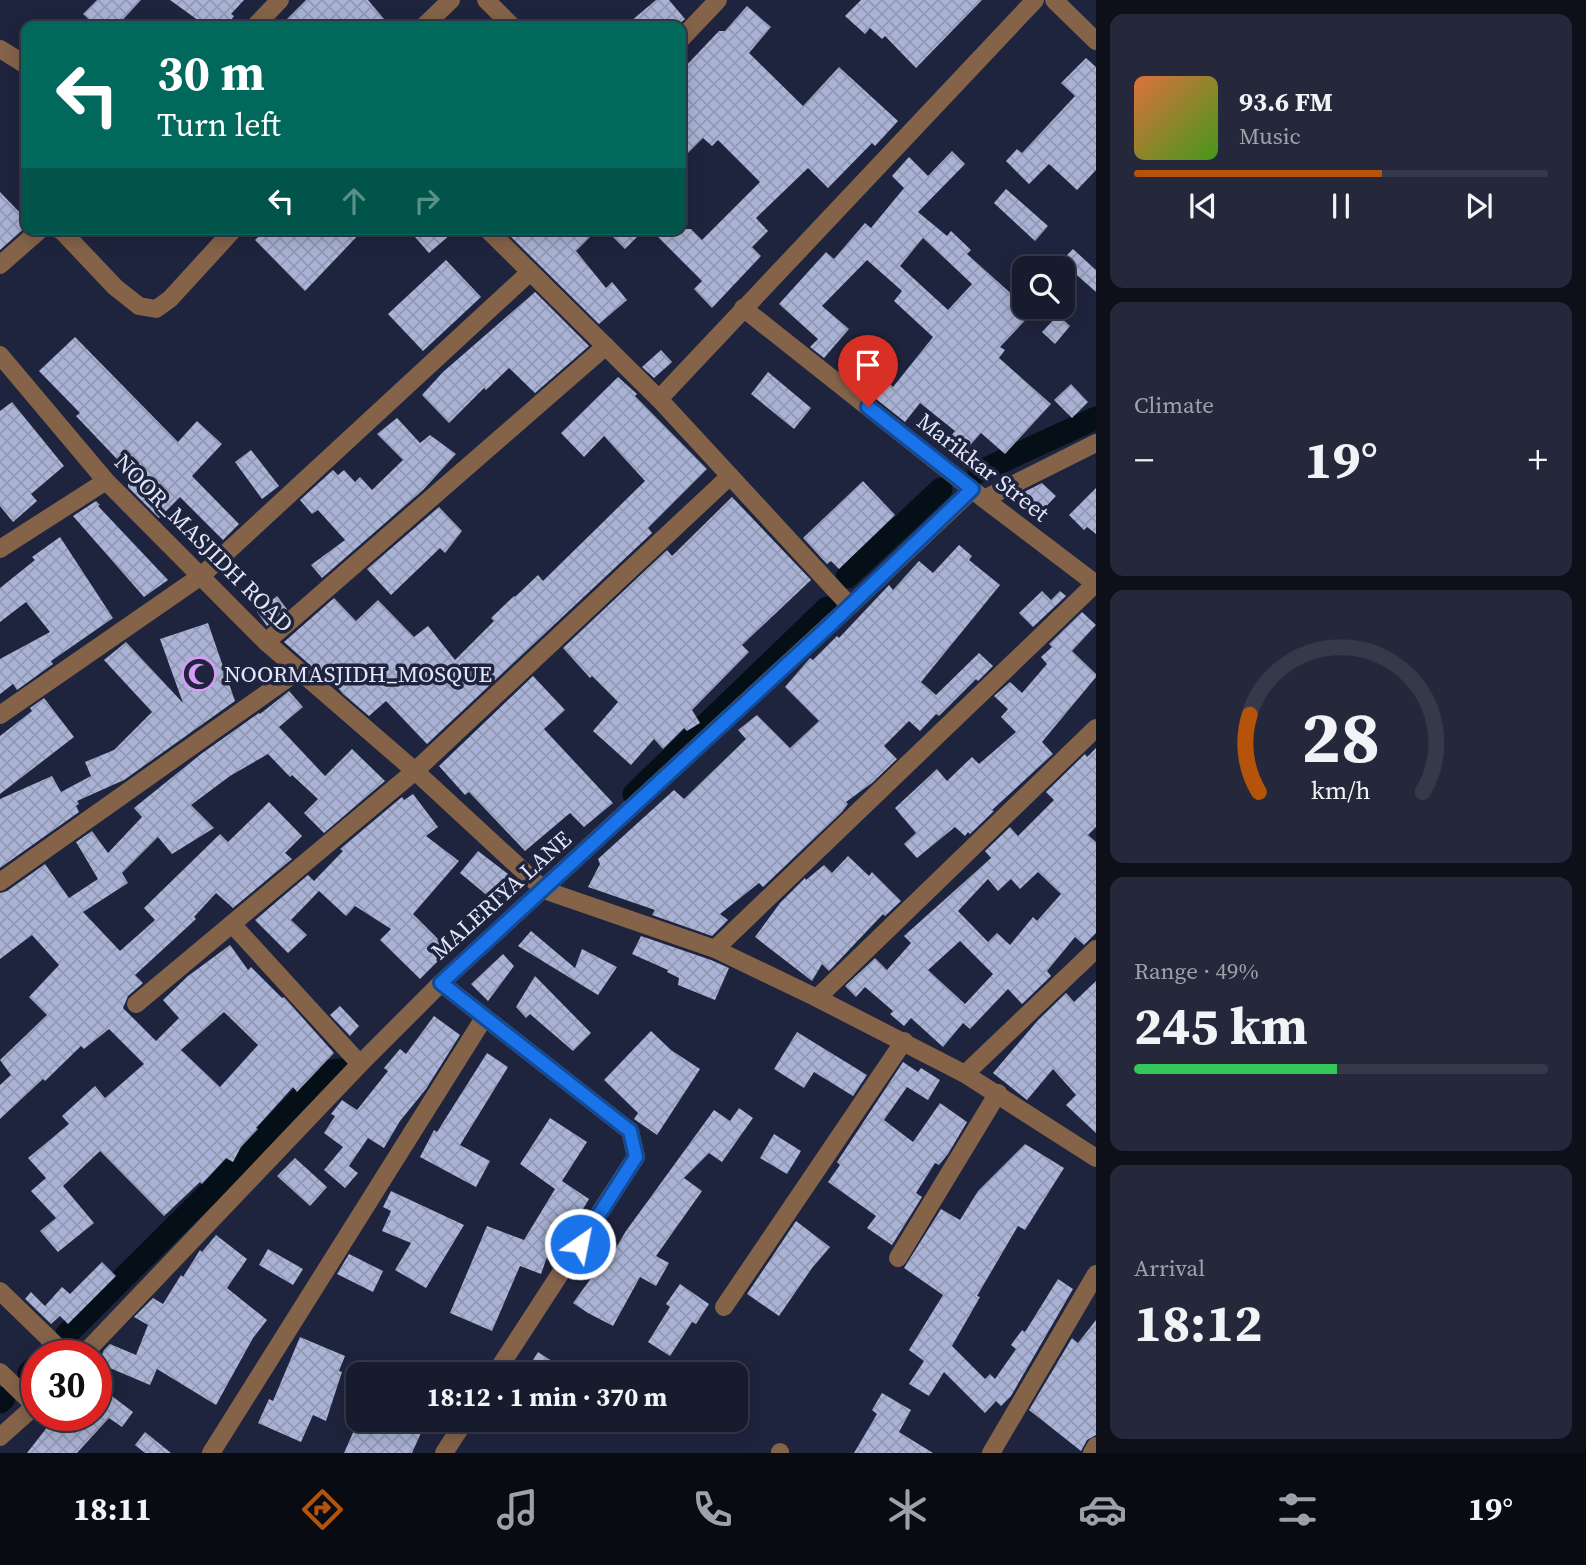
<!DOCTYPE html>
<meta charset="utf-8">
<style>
body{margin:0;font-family:"Source Serif 4",serif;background:#24283a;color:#f1f3f6;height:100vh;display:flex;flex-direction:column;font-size:26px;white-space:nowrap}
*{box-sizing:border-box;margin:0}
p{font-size:23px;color:#9ea1aa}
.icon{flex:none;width:38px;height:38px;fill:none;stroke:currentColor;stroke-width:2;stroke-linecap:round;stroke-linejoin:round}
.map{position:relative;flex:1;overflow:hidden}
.sheet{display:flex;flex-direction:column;gap:14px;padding:14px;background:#0d0f19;width:490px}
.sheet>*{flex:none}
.hud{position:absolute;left:21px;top:21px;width:665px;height:214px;border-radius:14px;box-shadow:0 4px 18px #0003,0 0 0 2px #36394a;background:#00695c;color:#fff;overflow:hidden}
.buttons{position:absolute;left:1012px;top:256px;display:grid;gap:14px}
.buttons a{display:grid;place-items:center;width:63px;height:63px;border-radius:14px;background:#171b2e;box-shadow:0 4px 18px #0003,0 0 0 2px #36394a;font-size:35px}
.speed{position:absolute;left:21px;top:1340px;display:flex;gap:14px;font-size:35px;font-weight:700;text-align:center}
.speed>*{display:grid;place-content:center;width:91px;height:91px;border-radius:50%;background:#171b2e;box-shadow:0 4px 18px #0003,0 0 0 2px #36394a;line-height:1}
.speed .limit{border:10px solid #d22;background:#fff;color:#111}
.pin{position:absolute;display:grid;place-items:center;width:60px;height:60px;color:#fff;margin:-72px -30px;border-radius:50% 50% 50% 0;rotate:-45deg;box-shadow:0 0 7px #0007}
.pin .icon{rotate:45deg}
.me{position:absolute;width:77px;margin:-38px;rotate:33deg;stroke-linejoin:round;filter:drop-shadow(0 0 5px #0008)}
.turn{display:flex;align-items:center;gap:24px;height:147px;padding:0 21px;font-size:32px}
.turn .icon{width:91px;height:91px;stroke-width:2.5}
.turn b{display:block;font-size:49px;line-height:60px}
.lanes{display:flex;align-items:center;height:66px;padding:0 21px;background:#0003;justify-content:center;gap:35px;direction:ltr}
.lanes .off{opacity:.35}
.big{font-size:52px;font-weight:700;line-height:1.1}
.sheet .tile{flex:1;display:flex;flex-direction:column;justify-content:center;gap:10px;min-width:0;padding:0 24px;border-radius:14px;background:#24283a}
.sheet .dial{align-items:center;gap:0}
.dial svg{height:182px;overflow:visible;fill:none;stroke:#36394a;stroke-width:7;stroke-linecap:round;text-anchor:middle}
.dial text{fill:#f1f3f6;stroke:none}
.song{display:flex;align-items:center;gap:21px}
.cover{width:84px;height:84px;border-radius:10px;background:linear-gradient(135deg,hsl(20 70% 55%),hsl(100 70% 35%))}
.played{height:7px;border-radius:4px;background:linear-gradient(90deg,#b45309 60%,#36394a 60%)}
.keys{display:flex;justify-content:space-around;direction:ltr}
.heat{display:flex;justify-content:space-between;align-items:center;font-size:38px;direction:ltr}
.charge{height:10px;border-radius:5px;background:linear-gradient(90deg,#34c759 49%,#36394a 0)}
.trip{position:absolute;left:346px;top:1362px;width:402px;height:70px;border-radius:14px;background:#171b2e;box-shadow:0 4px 18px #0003,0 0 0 2px #36394a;font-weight:700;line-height:70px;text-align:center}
.tabs{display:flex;height:112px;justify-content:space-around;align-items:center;background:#090b12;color:#9ea1aa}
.tabs .icon{width:49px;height:49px}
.tabs .active{color:#b45309}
.tabs b{font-size:32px;color:#f1f3f6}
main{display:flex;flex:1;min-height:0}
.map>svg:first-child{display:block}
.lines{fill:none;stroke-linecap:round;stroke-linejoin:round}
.canal{stroke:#040f18;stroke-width:23}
.building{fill:url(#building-cross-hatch);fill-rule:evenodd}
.minor{stroke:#846349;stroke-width:18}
.route-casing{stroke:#114b97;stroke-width:18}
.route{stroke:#1a73e8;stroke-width:12}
.labels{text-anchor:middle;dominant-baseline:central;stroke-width:7;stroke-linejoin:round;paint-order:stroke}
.street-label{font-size:23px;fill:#e2e6f8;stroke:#1f243e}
.poi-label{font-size:23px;fill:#e2e6f8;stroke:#1f243e;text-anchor:start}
</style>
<main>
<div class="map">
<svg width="1096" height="1453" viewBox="0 0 1096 1453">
<defs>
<pattern id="building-cross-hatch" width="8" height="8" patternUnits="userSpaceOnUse" patternTransform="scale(1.75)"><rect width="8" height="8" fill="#aab3d5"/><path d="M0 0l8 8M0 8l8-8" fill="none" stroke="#9098b2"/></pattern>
</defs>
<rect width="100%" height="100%" fill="#1f243e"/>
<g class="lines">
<g class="canal">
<polyline points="979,472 1096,418"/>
<polyline points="847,577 941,489"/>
<polyline points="634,794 827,608"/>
<polyline points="67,1334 235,1167 326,1072 340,1070"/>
<polyline points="29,1373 37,1365"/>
<polyline points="0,1402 4,1398"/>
</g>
</g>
<g class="building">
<polygon points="97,0 141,0 117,26 96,26 83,14"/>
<polygon points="170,0 244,0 231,14 234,16 227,26 206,26"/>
<polygon points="306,0 368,0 390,26 280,26"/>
<polygon points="656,0 669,0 685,19 677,26 625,26"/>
<polygon points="861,0 982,0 916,68 885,36 882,39 870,28 865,34 845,16"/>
<polygon points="747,6 771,27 749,53 803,106 839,67 898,121 875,146 872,143 828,188 808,168 756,218 768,231 752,247 761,256 712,308 694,289 702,281 650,229 691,229 702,240 760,182 718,140 712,146 703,138 681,160 681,71 719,31 725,31"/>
<polygon points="1086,58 1096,67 1096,170 1077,190 1049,164 1029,184 1006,161 1017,149 1022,153 1075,96 1061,83"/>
<path d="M952,151L965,164L918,212L947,236L951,231L971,250L967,254L1016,298L1020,294L1024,298V306H1033L1036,309L1000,347L1005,350L999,358L1051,404L1005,454L981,433L957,460L941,447L955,431L920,403L905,422L856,383L865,371L887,388L890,384L893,387L933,337L894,301L902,291L867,260L822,306L849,329L824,358L810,347L818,339L779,304L826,252L834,259L865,223L871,228L904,188L892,176L909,157L928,176ZM923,238L972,284L948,310L900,266Z"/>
<polygon points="1006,189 1048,226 1035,241 994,203"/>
<polygon points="0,192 26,219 26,227 0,250"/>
<polygon points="267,229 364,229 305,291 255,240"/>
<polygon points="408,229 457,229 429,253"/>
<polygon points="503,229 598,229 576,251 606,288 612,282 627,300 599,324"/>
<polygon points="605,229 645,229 625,249"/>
<polygon points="1073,249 1096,270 1096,292 1061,261"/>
<polygon points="446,260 481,297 423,351 388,314"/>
<polygon points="535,292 589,346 535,393 509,368 486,390 484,388 449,423 422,395 443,372"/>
<polygon points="1058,315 1070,326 1055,344 1042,332"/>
<polygon points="75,337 178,442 197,421 222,444 192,476 239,524 223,540 180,497 159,518 128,487 128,484 134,477 76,416 80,413 39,371"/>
<polygon points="661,350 672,362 654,378 642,367"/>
<polygon points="768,372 811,408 794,429 751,394"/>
<polygon points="618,377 637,394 635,396 707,469 648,528 652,533 427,744 386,701 369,716 343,694 329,677 327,680 284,642 334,598 356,621 378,600 414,637 428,626 455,660 494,621 491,618 514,596 515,597 538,575 543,581 645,481 604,436 584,457 561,433"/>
<polygon points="1071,384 1088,402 1072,418 1054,400"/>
<polygon points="12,402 64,466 31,494 37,501 13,522 0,506 0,411"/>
<polygon points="397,418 420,443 430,435 456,454 423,490 322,578 311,565 345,540 318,510 312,514 300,500 333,470 338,475 344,470 355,482 360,477 372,490 403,460 377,434"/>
<polygon points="251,450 279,486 262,499 235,462"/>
<polygon points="863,481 895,515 839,569 831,561 827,564 803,538"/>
<polygon points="1042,483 1056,496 1038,515 1016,496"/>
<polygon points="1096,488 1096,534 1087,527 1084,530 1069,515"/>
<polygon points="732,497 811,580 742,645 749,652 692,710 700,723 687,731 684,728 663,749 654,739 631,765 593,731 618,702 592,676 590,678 563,648 667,550 672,556"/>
<polygon points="96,501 100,505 98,506 168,580 144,597 73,516"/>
<polygon points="439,507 462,531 445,553 440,548 391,595 367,569"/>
<polygon points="60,537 113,618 51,661 53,664 17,690 13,684 0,694 0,659 50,632 26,602 0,622 0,588 35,560 32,557"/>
<polygon points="959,545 972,556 969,560 1000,585 921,682 936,695 979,653 993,666 978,681 976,679 939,716 936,714 920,731 909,721 884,746 897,759 872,783 846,802 848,804 842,812 763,887 759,883 720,914 728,920 712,936 652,915 655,910 588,887 600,864 598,859 674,790 684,799 746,739 738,730 757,715 790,748 819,721 785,687 810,658 813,660 837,636 839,638 889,585 893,590 919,561 933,573"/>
<polygon points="1042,591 1051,600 1060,591 1066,596 1033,627 1019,613"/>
<polygon points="277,596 287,609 267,626 257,612"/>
<polygon points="1082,612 1096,625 1072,651 1096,674 1096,677 1042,742 1053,754 992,810 994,811 970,834 968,832 965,836 955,827 917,858 904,844 916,833 895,808 937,769 947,781 972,757 979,764 1016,732 1001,717 1008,709 994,696 1010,682 1022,693 1047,664 1041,657 1052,647 1049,644"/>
<polygon points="208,623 235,701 124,780 77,801 79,804 76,806 79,812 0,868 0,799 52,776 61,792 91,776 85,762 114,750 152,712 104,660 126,642 183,703 160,639"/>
<polygon points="533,676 565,710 544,729 613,803 584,827 570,813 525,851 469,792 465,795 439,766"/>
<path d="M289,691L303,707L279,727L325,776L352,749L385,781L324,833L304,813L318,799L292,775L290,777L268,754L230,776L191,805L214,828L172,854L158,837L122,873L128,883L83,912L120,951L155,920L144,908L220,834L228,842L269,802L302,836L285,853L292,859L233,908L216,893L194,917L196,919L135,975L143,983L128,996L123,1008L156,1041L179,1018L163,1000L188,976L230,945L248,970L251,967L282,998L284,997L334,1053L297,1092L293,1087L256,1128L258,1129L241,1147L233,1162L226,1158L202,1184L200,1182L164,1216L100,1151L63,1186L94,1223L58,1252L40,1231L56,1218L31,1191L46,1178L28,1158L69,1124L62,1116L95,1086L105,1098L144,1064L109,1029L84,1049L81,1046L45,1081L43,1079L0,1119V1085L11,1075L0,1060L47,1015L29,997L59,965L32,935L0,959V893L7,891L45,864L69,898L98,879L76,842L92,831L108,853L142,817L134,808L201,754L259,713L260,714ZM224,1012L258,1045L220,1087L181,1050Z"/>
<polygon points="44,698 74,737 0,794 0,736 32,711 30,708"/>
<path d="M1096,748V827L1088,835L1096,842V933L1084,945L1075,937L1047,971L1051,976L1022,1004L1008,989L970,1029L963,1023L943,1047L911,1018L904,1026L890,1014L893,1011L865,987L856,997L845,986L875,958L887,970L911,943L904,936L991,858L985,851L1010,827L1018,836L1054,800L1046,792L1085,754L1087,757ZM1038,872L1061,894L1037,921L1033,917L1010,945L997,933L988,942L958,911L988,879L998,891L1011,879L1020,889ZM960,941L993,974L965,1004L928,970Z"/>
<polygon points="413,794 438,827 426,836 459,861 413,914 449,950 420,979 380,940 391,929 355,906 346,916 319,891 291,920 307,935 288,953 255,920 308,875 314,881 343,851 340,849 402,797 404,800"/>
<polygon points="478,851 517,881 495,902 460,873"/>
<polygon points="848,856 869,876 872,872 901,901 885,916 883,914 829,971 822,964 812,981 755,937 780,903 805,878 806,880 824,865 832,873"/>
<polygon points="531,931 575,968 582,949 617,967 598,995 518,946"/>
<polygon points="641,936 711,960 729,968 715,1000 678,985 679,978 667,972 668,970 632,954"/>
<polygon points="503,954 514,966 488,1001 471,984"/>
<polygon points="535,976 591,1033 573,1051 530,1014 526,1018 516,1007"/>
<polygon points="1096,981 1096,1133 1066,1105 1076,1095 1053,1069 1027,1100 993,1073 1038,1020 1066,993 1074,1002"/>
<polygon points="340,1006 359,1026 350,1036 330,1015"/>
<polygon points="434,1016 460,1035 426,1089 400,1121 384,1148 368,1138 349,1166 358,1173 345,1188 324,1170 343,1147 324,1133 335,1116 331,1114 342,1100 357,1110 388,1071 384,1068 400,1049 406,1054"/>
<polygon points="651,1031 671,1050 700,1069 657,1135 634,1119 638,1113 604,1080"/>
<polygon points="797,1032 867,1075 853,1096 814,1072 804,1088 774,1069"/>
<polygon points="487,1053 508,1067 460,1145 490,1161 476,1187 420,1157 434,1130 437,1132"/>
<polygon points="903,1062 918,1072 921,1068 940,1080 928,1100 907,1087 884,1120 913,1142 940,1103 967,1122 948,1154 939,1165 935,1163 916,1193 922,1197 892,1245 867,1228 876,1216 828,1182 840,1165 837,1162"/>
<polygon points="739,1108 753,1118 722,1162 709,1153 684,1178 702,1191 656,1256 669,1263 656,1286 640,1277 613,1326 588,1313 573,1303 597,1270 601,1273 626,1231 714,1110 730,1121"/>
<polygon points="550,1118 587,1142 562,1181 589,1199 579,1216 582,1217 566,1242 555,1235 541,1274 520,1266 492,1331 450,1313 487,1226 524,1240 555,1189 520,1164"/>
<polygon points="774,1134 801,1151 787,1174 760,1158"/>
<polygon points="1025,1144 1064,1168 1025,1230 1018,1226 977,1296 980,1297 952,1346 985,1379 990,1374 995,1379 1016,1349 1011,1345 1022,1330 1025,1332 1058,1279 1073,1289 1011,1396 1001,1406 996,1401 985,1413 944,1372 929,1396 909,1384 924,1361 909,1350 943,1295 904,1268 941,1209 960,1220 978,1191"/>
<polygon points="295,1158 327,1187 310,1206 277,1176"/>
<polygon points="391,1191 464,1225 426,1288 395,1270 411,1243 382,1231 391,1211 383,1207"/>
<polygon points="796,1221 830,1247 812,1268 779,1316 747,1294"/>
<polygon points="216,1235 247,1259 227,1288 267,1320 253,1338 216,1405 157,1369 150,1385 98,1363 104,1350 110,1344 136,1355 148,1325 134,1317 153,1298 163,1304 181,1275 183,1277 200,1250 202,1252"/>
<polygon points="268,1249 303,1269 293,1285 259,1265"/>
<polygon points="349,1254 383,1271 373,1292 337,1274"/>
<polygon points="102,1262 116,1276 68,1324 60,1316 51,1324 25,1299 31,1292 45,1306 62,1287 70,1294"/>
<polygon points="680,1284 709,1304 696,1324 692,1322 670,1356 648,1342 670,1307 666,1304"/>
<polygon points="1096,1320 1096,1435 1087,1440 1081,1451 1029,1410 1072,1338 1078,1343"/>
<polygon points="300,1337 345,1356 339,1371 342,1372 326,1421 313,1415 301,1442 258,1423 269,1399 273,1401"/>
<polygon points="538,1352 572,1374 524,1374"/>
<polygon points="96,1384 133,1412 122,1427 109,1418 77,1453 27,1453 52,1421 56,1424 63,1416 96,1416"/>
<polygon points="882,1393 911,1410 899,1432 933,1453 854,1453 877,1414 872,1410"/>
<polygon points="374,1419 390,1419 421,1433 412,1453 344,1453 355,1428 367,1434"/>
<polygon points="145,1432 171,1453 145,1453 135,1445"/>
</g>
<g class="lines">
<g class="minor">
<polyline points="486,0 512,26"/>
<polyline points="1054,0 1096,41"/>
<polyline points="255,26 280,0"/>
<polyline points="424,26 451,0"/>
<polyline points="681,39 718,0"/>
<polyline points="0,49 26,65"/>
<polyline points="58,229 62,231 115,287 139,306 156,309 170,299 234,229"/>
<polyline points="487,229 659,399 850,606"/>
<polyline points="0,265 41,229"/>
<polyline points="743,308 984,499 1096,584"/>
<polyline points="0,355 106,481 266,642 415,771 544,890 715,949 817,998 965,1074 1096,1158"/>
<polyline points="659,399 1035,0"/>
<polyline points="984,499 1096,443"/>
<polyline points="0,549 106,481"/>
<polyline points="266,642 606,346"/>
<polyline points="0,715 201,576 529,273"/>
<polyline points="0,882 298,671"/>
<polyline points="232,924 360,1064"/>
<polyline points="715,949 1095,584"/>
<polyline points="441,983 630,1131 636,1157 495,1374"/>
<polyline points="817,998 1096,728"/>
<polyline points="136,1004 415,771 730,476"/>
<polyline points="965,1074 1096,949"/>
<polyline points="898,1258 998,1093"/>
<polyline points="0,1291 67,1356"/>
<polyline points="724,1307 904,1041"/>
<polyline points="82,1356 360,1064 441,983 850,606 972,490"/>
<polyline points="0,1372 35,1406"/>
<polyline points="0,1437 37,1404"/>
<polyline points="211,1453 484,1018"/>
<polyline points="444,1453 466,1419"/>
<polyline points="780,1453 780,1452"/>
<polyline points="991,1453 1096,1274"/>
<polyline points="1092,1453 1096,1446"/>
</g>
</g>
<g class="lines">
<defs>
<polyline id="route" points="580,1244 636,1157 630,1131 441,983 830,625 972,489 868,407"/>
</defs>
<use href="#route" class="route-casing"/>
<use href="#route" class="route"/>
</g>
<defs>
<symbol id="mosque-ring" viewBox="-11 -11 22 22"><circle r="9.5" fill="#1f243e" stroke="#d99af7" stroke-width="1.5"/><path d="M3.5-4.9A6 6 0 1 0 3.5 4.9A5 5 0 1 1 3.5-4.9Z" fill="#d99af7"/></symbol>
</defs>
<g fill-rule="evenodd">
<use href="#mosque-ring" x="180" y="655" width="38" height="38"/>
</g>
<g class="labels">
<g class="street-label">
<text transform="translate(983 467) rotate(38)">Marikkar Street</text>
<text transform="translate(204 543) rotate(45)">NOOR_MASJIDH ROAD</text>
<text transform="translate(501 895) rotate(-42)">MALERIYA LANE</text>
</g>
<g class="poi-label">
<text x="224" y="674">NOORMASJIDH_MOSQUE</text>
</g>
</g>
</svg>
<div class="buttons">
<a><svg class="icon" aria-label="search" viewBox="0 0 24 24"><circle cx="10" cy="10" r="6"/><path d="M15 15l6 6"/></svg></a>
</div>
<div class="speed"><div class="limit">30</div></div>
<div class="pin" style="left:868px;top:407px;background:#d93025"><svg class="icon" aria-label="arrive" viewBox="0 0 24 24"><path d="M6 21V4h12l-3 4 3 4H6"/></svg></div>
<svg class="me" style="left:580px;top:1244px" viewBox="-20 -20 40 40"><circle r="17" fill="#1a73e8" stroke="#fff" stroke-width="3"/><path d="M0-11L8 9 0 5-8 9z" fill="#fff"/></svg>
<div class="trip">18:12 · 1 min · 370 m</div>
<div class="hud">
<div class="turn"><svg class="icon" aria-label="left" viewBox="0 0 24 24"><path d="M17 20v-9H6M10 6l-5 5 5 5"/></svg><div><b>30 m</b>Turn left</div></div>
<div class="lanes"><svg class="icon" aria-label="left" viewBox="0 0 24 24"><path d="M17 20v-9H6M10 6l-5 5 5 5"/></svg><svg class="icon off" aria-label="ahead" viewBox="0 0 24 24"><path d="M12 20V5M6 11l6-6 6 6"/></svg><svg class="icon off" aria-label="right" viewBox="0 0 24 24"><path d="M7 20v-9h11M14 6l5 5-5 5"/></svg></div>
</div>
</div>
<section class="sheet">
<div class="tile">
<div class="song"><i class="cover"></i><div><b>93.6 FM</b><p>Music</p></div></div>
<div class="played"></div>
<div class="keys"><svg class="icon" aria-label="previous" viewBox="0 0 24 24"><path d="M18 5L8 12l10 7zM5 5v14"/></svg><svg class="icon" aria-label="pause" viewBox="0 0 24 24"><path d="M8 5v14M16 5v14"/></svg><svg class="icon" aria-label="next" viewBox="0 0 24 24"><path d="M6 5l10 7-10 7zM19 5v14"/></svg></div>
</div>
<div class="tile"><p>Climate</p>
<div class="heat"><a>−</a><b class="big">19°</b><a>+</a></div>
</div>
<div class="tile dial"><svg viewBox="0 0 100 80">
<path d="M14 69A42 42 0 1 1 86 69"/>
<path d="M14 69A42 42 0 0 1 10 35" stroke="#b45309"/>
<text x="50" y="56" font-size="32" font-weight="700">28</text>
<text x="50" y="72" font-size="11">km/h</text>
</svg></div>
<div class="tile"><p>Range · 49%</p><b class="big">245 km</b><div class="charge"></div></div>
<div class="tile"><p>Arrival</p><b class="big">18:12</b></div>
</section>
</main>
<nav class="tabs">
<b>18:11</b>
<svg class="icon active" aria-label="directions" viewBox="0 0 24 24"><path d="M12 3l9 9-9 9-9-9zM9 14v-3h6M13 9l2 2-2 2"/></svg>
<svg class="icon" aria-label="music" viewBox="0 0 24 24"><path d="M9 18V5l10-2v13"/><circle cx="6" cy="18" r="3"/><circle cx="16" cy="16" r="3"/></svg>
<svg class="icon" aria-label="phone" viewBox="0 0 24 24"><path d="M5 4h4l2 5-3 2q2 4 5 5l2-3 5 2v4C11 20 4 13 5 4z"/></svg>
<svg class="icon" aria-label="climate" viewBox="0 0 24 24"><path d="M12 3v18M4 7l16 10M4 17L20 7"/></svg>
<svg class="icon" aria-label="car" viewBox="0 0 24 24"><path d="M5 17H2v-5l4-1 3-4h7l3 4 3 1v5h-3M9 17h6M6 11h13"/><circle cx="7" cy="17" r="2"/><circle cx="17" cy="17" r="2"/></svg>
<svg class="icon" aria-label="filters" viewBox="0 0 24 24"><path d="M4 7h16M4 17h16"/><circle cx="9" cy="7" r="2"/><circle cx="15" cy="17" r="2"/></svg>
<b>19°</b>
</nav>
